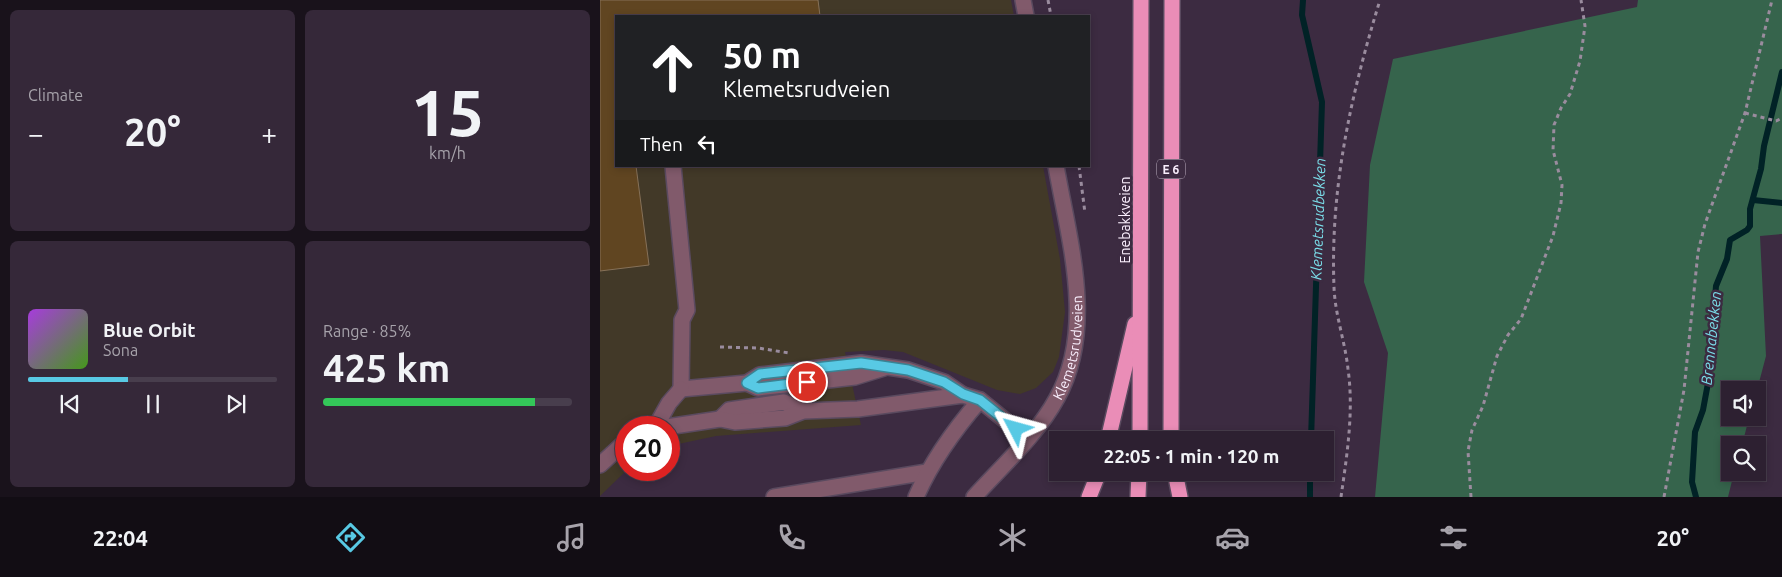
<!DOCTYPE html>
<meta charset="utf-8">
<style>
body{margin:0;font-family:Ubuntu,sans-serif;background:#352839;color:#f1f3f6;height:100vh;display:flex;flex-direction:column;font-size:19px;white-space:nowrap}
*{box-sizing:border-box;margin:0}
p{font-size:16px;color:#a7a3ab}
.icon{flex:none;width:28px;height:28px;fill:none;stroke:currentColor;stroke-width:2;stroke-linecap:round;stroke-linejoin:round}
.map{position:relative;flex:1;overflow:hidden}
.side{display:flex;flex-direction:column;gap:10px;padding:10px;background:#19121b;width:600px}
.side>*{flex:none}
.hud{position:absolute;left:15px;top:15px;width:475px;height:152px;border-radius:0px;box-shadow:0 2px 8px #0003,0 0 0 1px #483e4d;background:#202124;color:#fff;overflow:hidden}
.controls{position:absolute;left:1121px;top:381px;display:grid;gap:10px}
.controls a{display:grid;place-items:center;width:45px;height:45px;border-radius:0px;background:#2d2031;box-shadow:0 2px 8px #0003,0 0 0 1px #483e4d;font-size:25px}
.speed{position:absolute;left:15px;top:416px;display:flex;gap:10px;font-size:25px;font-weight:700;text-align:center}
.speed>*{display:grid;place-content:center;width:65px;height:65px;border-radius:50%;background:#2d2031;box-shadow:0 2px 8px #0003,0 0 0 1px #483e4d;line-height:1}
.speed .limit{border:8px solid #d22;background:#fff;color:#111}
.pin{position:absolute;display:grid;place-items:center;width:42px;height:42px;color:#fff;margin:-21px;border:2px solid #fff;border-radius:50%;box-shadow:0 1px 5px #0007}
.me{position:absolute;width:55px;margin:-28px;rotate:309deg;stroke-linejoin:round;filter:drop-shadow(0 0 4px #0008)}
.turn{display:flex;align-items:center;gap:18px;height:105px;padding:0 25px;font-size:22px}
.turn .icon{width:65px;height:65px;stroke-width:2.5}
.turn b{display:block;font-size:35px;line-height:42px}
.then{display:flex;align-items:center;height:48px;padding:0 25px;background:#0003;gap:10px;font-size:19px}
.big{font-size:38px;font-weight:700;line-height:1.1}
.side .widget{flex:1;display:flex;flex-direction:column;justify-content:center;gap:8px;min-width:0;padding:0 18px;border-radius:8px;background:#352839}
.side .dial{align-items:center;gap:0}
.dial b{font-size:65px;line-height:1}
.song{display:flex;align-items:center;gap:15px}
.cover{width:60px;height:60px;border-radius:8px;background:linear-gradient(135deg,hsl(280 70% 55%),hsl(100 70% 35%))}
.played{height:5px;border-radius:2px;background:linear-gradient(90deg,#58c9e4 40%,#483e4d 40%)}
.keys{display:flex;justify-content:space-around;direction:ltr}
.heat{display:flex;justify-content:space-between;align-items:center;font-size:28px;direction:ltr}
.charge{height:8px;border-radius:4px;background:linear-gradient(90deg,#34c759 85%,#483e4d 0)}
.side .tiles{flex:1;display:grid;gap:10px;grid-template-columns:repeat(2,1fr)}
.trip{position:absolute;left:449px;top:431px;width:285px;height:50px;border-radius:0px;background:#2d2031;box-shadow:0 2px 8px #0003,0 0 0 1px #483e4d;font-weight:700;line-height:50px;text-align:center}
.tab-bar{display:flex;height:80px;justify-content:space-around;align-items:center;background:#120d14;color:#a7a3ab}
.tab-bar .icon{width:35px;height:35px}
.tab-bar .active{color:#58c9e4}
.tab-bar b{font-size:22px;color:#f1f3f6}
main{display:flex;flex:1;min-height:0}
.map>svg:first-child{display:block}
.industrial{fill:#423928}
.forest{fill:#36644c}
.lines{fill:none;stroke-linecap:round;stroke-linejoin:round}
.stream{stroke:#012226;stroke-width:6}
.building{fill:#604521;stroke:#867159}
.minor-casing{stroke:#5a4a5f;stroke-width:18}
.highway-casing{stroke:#5a4a5f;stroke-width:18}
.path{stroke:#9a8c9e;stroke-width:3;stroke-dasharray:4 4;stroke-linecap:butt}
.minor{stroke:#815a6b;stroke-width:15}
.highway{stroke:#ea8db7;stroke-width:15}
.route-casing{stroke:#398394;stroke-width:12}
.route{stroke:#58c9e4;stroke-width:9}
.labels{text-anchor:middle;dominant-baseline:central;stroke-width:5;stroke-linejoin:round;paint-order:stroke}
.shield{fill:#3c2b41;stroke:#c1b4c5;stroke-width:1}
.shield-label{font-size:12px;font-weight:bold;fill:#faeffd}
.street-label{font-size:14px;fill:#faeffd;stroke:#3c2b41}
.water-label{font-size:15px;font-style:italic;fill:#7adce8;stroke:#3c2b41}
</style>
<main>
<section class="side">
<div class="tiles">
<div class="widget"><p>Climate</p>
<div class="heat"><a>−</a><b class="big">20°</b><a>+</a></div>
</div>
<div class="widget dial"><b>15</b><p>km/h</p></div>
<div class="widget">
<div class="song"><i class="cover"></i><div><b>Blue Orbit</b><p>Sona</p></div></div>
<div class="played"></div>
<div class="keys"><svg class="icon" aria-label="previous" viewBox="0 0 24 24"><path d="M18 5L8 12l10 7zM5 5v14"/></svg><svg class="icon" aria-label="pause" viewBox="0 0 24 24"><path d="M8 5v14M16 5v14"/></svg><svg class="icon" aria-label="next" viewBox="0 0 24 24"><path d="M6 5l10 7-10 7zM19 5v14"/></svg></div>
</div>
<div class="widget"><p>Range · 85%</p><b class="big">425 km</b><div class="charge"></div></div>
</div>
</section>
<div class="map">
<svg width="1182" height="497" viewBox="0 0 1182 497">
<rect width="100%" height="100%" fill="#3c2b41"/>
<polygon class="industrial" points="0,0 411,0 414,16 16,16 16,166 443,166 460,259 465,312 459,357 453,372 436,388 420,394 397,390 303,352 284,350 245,352 261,425 116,436 69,446 69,428 26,428 27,470 0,496"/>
<polygon class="forest" points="1038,0 1182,0 1182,234 1160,236 1166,356 1157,390 1130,390 1130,418 1149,418 1142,445 1130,445 1130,472 1134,473 1128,497 775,497 788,353 764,282 770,165 793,59 1037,7"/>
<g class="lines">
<g class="stream">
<polyline points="703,0 702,15 722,102 711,440"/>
<polyline points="1153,200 1182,203"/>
<polyline points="710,497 710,472"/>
<polyline points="1096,497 1092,482 1095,432 1103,410 1108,383 1116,286 1127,259 1130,240 1147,230 1150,226 1150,209 1161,169 1164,146 1182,72"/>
</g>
</g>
<polygon class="building" points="0,0 218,0 220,16 16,16 16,166 36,166 49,265 0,271"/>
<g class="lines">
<defs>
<g id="minor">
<polyline points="423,0 426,16"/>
<polyline points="73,166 87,310 82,320 81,389 147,383 160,375 261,363 308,370 344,382 363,395"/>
<polyline points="147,383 158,388 255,377 284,368"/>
<polyline points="120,419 129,410 184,402 203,411"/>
<polyline points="55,428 69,403 81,389"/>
<polyline points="60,428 120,419 135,422 185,418 203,411 258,409 363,395 380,400 427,438"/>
<polyline points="0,465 26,441"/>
<polyline points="174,497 327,472"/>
<path d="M316,497C332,460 354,430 380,400"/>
<path id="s1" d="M374,497C402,466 437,435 457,398C496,328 469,240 456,166"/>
</g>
<g id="highway">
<polyline points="508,440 535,324"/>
<polyline points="540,440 541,0"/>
<polyline points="571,440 572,0"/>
<polyline points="575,472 580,497"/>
<polyline points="489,497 499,472"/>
<polyline points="538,497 539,472"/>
</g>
</defs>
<use href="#minor" class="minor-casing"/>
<use href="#highway" class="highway-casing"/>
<g class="path">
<polyline points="448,0 451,16"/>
<polyline points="1145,113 1176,121 1182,118"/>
<polyline points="479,166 485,213"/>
<polyline points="120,347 158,348 189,353"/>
<path d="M741,497C747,455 754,411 748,369C745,341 735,315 734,287C730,188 751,94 780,0"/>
<polyline points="871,497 868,451 872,430 883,406 897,356 908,335 921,319 953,236 961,203 962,185 953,150 954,125 961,108 970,94 980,61 985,26 981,0"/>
<polyline points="1064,497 1084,390 1098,252 1105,224 1145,113 1172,0"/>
</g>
<use href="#minor" class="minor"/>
<use href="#highway" class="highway"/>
</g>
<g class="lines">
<defs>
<polyline id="route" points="207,382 158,388 147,383 160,374 261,363 308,370 344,382 363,394 380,400 416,429"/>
</defs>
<use href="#route" class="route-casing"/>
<use href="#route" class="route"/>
</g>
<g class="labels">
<rect class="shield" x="557" y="159.5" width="28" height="19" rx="4"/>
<g class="shield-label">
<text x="571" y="169">E 6</text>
</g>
<g class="street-label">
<text transform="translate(525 220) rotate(-90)">Enebakkveien</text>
<text stroke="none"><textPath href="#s1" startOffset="182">Klemetsrudveien</textPath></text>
</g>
<g class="water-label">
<text transform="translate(718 219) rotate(-88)">Klemetsrudbekken</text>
<text transform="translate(1111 338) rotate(-84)">Brennabekken</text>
</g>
</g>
</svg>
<div class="controls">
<a><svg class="icon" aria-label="sound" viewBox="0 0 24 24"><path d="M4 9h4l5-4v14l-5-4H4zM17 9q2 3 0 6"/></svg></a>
<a><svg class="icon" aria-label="search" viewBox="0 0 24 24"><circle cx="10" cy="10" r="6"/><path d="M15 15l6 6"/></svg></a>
</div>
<div class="speed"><div class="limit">20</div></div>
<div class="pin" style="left:207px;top:382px;background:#d93025"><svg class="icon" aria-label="arrive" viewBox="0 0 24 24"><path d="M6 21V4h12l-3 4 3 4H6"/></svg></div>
<svg class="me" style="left:416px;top:429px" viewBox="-20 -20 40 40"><path d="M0-17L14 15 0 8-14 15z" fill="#58c9e4" stroke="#fff" stroke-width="4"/></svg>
<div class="trip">22:05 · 1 min · 120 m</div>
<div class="hud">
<div class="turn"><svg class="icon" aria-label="ahead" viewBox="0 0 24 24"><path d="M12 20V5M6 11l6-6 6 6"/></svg><div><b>50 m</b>Klemetsrudveien</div></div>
<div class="then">Then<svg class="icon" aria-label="left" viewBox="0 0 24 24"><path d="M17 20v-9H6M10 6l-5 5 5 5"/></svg></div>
</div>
</div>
</main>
<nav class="tab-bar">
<b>22:04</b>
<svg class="icon active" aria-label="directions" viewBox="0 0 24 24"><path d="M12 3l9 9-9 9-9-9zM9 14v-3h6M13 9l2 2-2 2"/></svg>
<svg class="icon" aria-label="music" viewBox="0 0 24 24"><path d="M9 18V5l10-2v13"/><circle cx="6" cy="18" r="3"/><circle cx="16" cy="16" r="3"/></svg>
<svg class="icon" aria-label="phone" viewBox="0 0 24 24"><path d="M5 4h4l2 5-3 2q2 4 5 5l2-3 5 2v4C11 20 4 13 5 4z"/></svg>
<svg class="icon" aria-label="climate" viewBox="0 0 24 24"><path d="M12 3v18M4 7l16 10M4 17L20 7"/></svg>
<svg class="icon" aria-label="car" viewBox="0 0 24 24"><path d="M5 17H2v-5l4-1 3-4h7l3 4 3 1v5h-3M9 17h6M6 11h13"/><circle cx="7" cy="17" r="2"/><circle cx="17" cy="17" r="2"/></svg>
<svg class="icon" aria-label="filters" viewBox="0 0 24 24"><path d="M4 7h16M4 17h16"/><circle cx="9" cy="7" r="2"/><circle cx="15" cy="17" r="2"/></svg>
<b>20°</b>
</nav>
